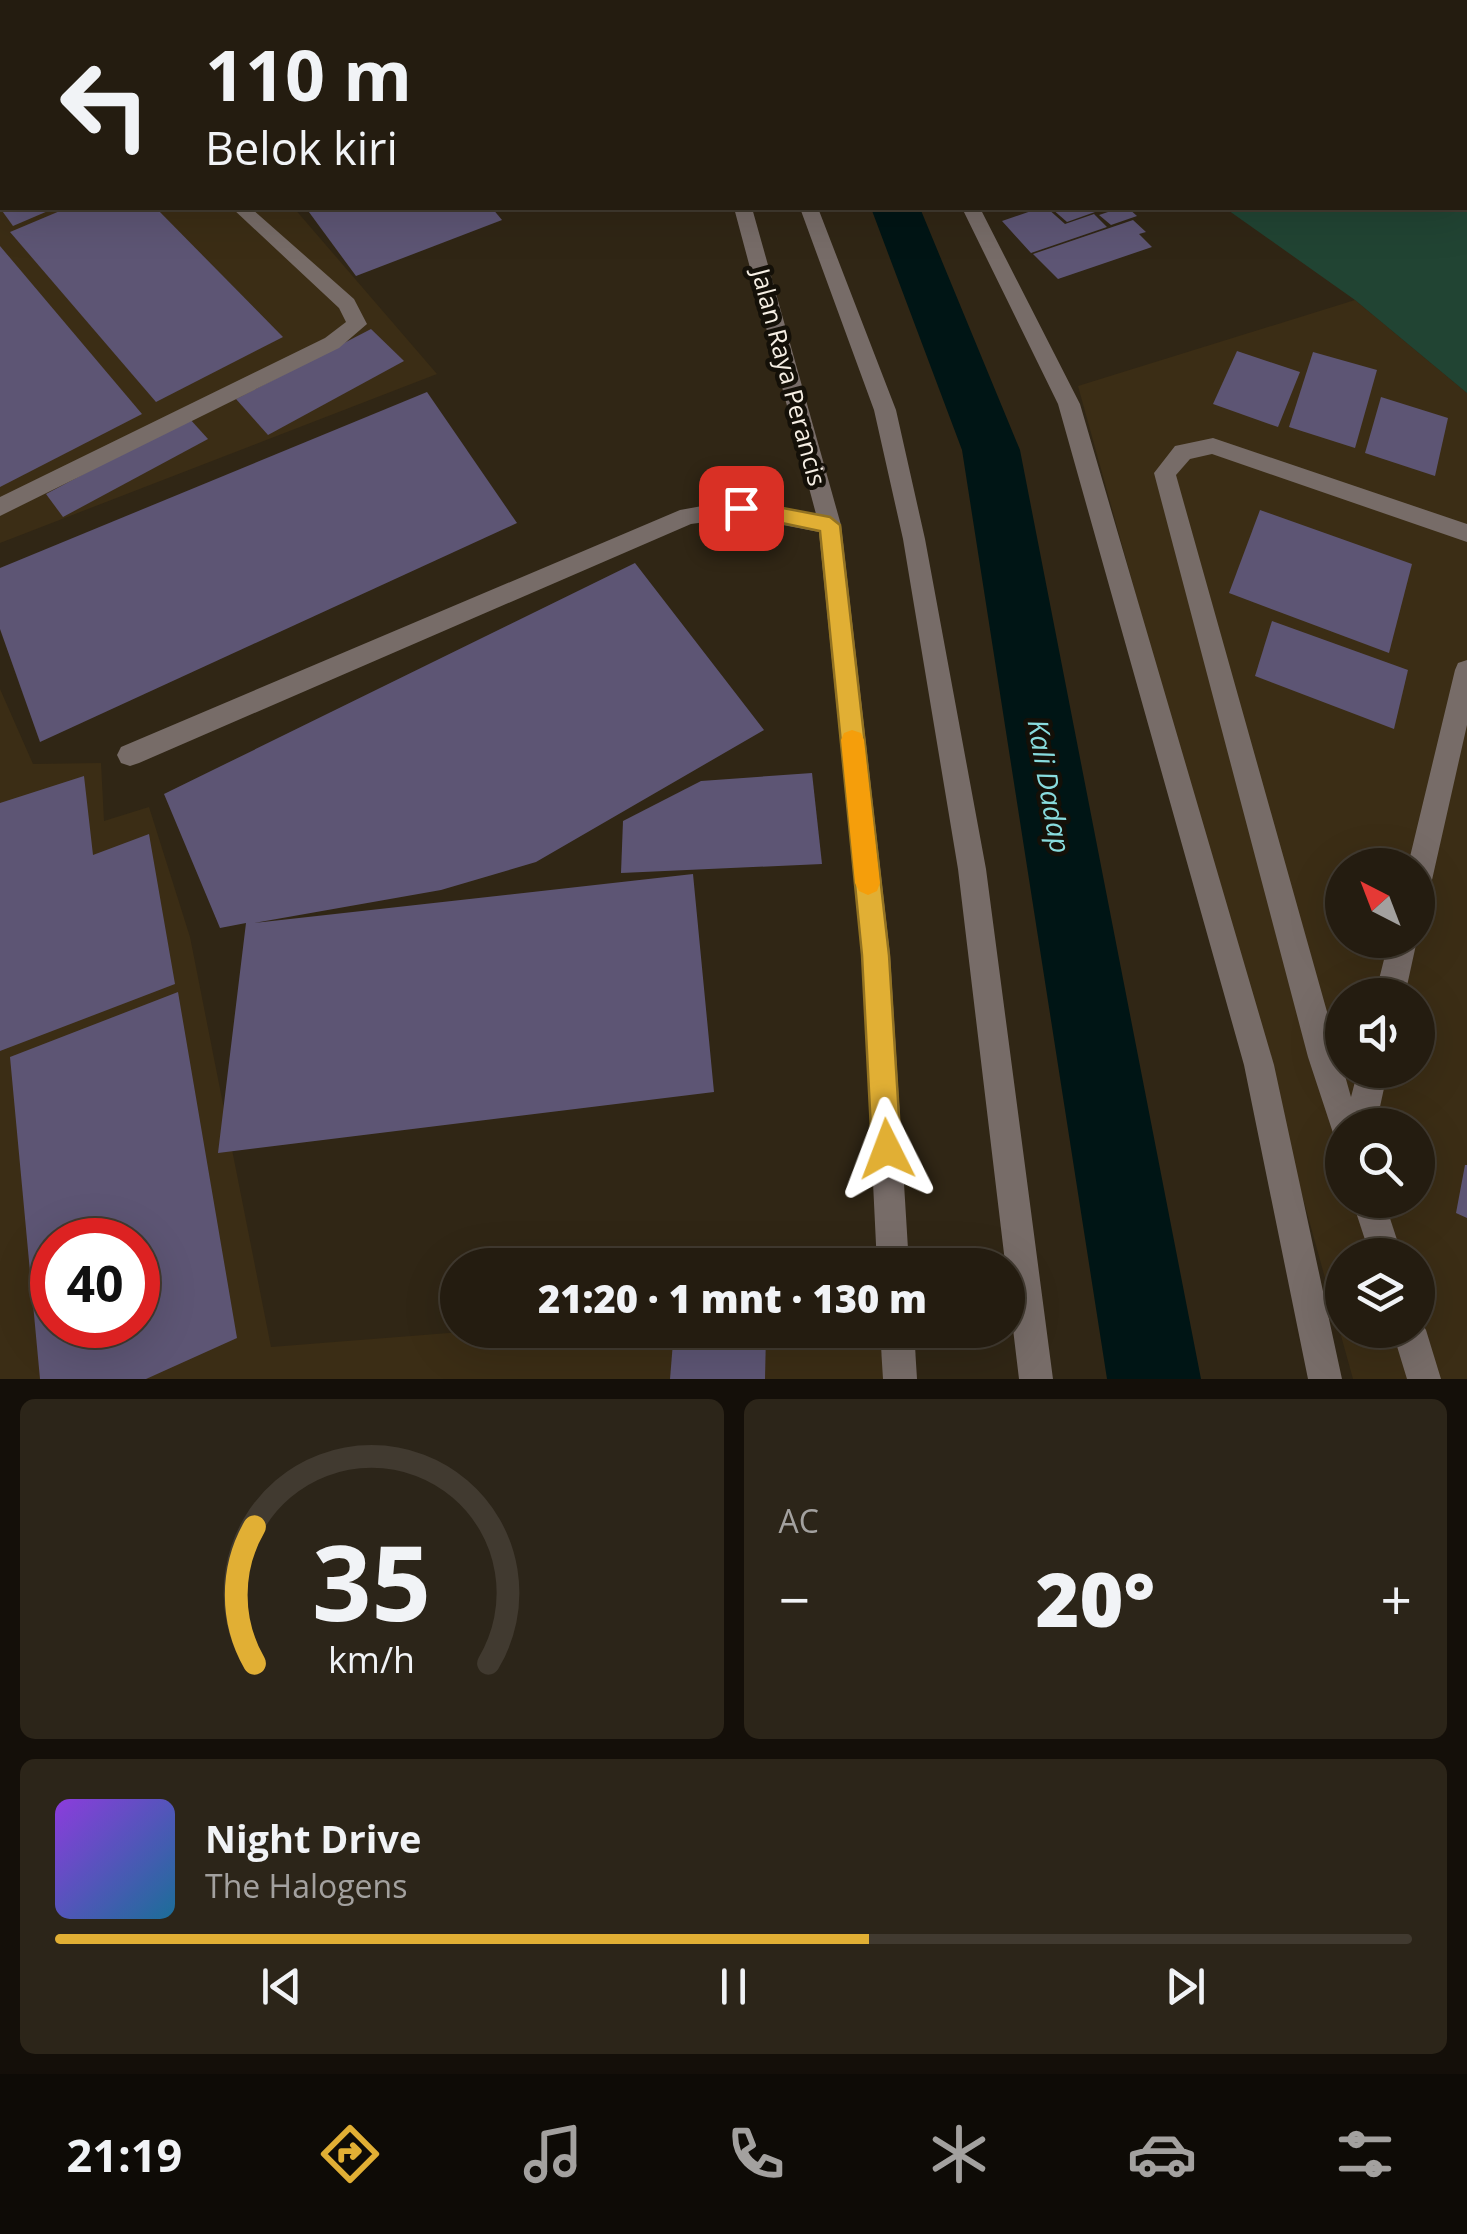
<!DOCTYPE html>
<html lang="id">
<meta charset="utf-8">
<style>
body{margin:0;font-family:"Open Sans",sans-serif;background:#2c2519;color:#f1f3f6;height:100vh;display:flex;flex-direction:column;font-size:38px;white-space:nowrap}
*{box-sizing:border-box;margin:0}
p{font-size:32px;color:#a3a19f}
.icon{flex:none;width:55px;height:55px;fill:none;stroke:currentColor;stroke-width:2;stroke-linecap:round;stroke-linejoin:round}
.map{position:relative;height:1379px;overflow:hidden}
.side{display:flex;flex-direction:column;gap:20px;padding:20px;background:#140f09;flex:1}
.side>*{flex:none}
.hud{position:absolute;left:0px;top:0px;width:1468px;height:210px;box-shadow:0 10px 40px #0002,0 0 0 2px #413a30;background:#241c10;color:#f1f3f6;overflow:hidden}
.needle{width:65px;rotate:318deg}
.controls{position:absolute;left:1325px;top:848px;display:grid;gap:20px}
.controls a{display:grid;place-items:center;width:110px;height:110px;border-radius:50%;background:#241c10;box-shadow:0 10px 40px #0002,0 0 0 2px #413a30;font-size:50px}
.speed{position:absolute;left:30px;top:1218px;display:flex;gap:20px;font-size:50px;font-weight:700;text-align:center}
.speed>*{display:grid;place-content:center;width:130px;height:130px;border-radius:50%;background:#241c10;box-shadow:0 10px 40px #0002,0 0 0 2px #413a30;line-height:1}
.speed .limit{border:15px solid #d22;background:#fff;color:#111}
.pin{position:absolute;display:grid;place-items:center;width:85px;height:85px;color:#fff;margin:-42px;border-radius:20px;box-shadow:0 5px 15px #0006}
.me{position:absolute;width:110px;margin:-55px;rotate:357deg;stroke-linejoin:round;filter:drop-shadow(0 0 8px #0008)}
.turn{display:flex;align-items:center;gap:35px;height:210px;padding:0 40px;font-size:45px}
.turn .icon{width:130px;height:130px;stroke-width:2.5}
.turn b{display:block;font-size:70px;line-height:85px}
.big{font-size:75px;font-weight:800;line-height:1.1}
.side .card{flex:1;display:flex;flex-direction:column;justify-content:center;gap:15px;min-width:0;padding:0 35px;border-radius:15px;background:#2c2519}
.side .dial{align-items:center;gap:0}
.dial svg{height:260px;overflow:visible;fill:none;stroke:#413a30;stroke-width:7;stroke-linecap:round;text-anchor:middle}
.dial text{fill:#f1f3f6;stroke:none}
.song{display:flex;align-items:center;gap:30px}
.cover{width:120px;height:120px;border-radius:15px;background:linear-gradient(135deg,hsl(270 70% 55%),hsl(200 70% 35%))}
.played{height:10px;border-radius:5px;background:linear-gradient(90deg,#e1af34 60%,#413a30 60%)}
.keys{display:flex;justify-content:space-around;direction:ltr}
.heat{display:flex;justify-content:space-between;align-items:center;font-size:55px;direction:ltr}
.side .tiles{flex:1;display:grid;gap:20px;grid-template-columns:1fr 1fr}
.card:last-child{grid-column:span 2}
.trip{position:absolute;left:440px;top:1248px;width:585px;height:100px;border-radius:50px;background:#241c10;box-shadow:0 10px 40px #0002,0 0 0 2px #413a30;font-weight:800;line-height:100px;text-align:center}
.dock{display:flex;height:160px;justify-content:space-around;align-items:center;background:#0e0b06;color:#a3a19f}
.dock .icon{width:70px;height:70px}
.dock .active{color:#e1af34}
.dock b{font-size:45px;color:#f1f3f6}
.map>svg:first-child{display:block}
.built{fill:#3b2d15;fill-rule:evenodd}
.green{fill:#214433}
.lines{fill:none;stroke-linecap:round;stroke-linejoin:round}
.river{fill:#001515;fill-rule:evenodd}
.building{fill:#5d5574;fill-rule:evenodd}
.minor{fill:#776c68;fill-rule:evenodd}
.route{fill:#e1af34;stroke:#927222;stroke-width:2.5}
.slow{fill:#f59e0b}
.labels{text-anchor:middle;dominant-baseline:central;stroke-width:9;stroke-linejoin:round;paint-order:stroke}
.street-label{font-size:25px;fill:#f6efe4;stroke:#141008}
.water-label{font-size:28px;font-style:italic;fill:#88dbdd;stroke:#141008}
</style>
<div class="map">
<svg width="1467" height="1379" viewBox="0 0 1467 1379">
<rect width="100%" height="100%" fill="#302615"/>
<g class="built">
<polygon points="0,0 485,0 2,2 2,208 294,208 437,374 0,543"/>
<path d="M1355,300L1467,393V1379H1353L1078,386ZM1342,865H1418V940H1342ZM1342,995H1418V1070H1342ZM1342,1125H1418V1200H1342ZM1342,1255H1418V1330H1342Z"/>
<path d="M0,689L33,764L101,763L104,821L149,807L190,937L271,1347L487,1330H913L916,1379H0ZM52,1240H138V1325H52Z"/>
</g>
<polygon class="green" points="914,0 1467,0 1467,393 1355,300 1225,208 1465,208 1465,2"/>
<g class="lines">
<g class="river">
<polygon points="778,0 821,0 822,2 780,2"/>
<polygon points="871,208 920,208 1020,450 1201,1379 1107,1379 962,450"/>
</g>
</g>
<g class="building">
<polygon points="0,208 55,208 13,226"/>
<polygon points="67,208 156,208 283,337 156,402 10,232"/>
<polygon points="306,208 492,208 502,220 356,276"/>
<polygon points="1040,208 1047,208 1065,224 1094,214 1107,227 1031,253 1002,221"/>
<polygon points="1051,208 1090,208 1095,212 1067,222"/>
<polygon points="1120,208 1128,208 1137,216 1111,225 1099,215"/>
<polygon points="1133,220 1146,232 1139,234 1152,247 1058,279 1033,254"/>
<polygon points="0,246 142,414 0,487"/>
<polygon points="371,329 404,361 268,435 236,399"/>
<polygon points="1237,351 1300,372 1278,427 1213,404"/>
<polygon points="1313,352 1377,370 1355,448 1289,427"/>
<polygon points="427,392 517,523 40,742 0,629 0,568"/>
<polygon points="1381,397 1448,418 1435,476 1365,453"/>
<polygon points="189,418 208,439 63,517 46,494"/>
<polygon points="1260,510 1412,564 1389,653 1229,593"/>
<polygon points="635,563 764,730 536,862 441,890 254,923 693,874 714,1092 218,1153 246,923 220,928 164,794"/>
<polygon points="1272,621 1408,670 1394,729 1255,676"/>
<polygon points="812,773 822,864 621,873 623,821 701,781"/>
<polygon points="84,776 93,855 149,834 175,984 0,1051 0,803"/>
<path d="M178,992L237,1338L146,1379H40L10,1057ZM52,1240H138V1325H52Z"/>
<polygon points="1465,1165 1467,1165 1467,1218 1456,1213"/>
<polygon points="674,1330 766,1334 765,1379 670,1379"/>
</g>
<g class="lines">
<g class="minor">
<polygon points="664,0 680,0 681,2 666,2"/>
<polygon points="720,0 736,0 738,2 722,2"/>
<polygon points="852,0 868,0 870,2 854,2"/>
<polygon points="2,8 2,18 0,19 0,9"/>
<polygon points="232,208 251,208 354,299 367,324 339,348 0,516 0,497 325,338 346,322 339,308"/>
<polygon points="734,208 752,208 841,525 890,955 909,1265 877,1265 862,955 819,532 741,517 691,524 139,763 130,766 121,763 117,755 121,747 680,510 741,499 816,514"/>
<polygon points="800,208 818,208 896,410 925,539 986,869 1053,1379 1019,1379 958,869 903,539 874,410"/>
<polygon points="962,208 980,208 1080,404 1274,1065 1342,1379 1308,1379 1244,1065 1058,404"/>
<polygon points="1213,438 1467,524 1467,542 1212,454 1190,459 1176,475 1351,1097 1358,1070 1388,1070 1376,1125 1342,1125 1342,1139 1334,1136 1308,1057 1154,473 1175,446"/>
<polygon points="1467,660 1467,725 1432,880 1428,889 1418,893 1418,865 1408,865 1455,670 1458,663"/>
<polygon points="1389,940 1417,940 1405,995 1375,995"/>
<polygon points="1352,1200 1384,1200 1402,1255 1370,1255"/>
<polygon points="1418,1317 1426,1330 1441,1379 1407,1379 1392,1330 1418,1330"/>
<polygon points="880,1330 914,1330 917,1379 883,1379"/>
</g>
</g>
<polygon class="route" points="741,500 830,517 840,525 889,955 901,1149 897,1159 887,1163 877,1159 872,1149 862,955 820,531 734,513 731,508"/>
<polygon class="slow" points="852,730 861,733 864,740 880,883 877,891 868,895 859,891 855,883 841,740 844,733"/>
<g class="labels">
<g class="street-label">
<text transform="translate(790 377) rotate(75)">Jalan Raya Perancis</text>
</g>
<g class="water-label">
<text transform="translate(1050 786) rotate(80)">Kali Dadap</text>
</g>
</g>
</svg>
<div class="controls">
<a><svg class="needle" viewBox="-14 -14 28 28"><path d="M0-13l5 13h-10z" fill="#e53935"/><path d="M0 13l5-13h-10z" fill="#a3a19f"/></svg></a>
<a><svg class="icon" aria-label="sound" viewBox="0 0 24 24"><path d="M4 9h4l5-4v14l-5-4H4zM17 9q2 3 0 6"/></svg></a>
<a><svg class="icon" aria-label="search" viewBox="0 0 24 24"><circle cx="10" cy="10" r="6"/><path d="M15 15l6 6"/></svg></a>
<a><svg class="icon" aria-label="layers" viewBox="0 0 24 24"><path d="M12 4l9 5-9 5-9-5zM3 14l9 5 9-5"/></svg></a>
</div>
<div class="speed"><div class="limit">40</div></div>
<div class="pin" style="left:741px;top:508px;background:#d93025"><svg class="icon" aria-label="arrive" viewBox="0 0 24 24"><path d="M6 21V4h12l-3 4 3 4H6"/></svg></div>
<svg class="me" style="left:887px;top:1149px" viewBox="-20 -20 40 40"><path d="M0-17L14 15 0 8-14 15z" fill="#e1af34" stroke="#fff" stroke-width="4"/></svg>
<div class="trip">21:20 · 1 mnt · 130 m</div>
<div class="hud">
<div class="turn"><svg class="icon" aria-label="left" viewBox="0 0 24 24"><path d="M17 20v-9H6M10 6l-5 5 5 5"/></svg><div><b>110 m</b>Belok kiri</div></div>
</div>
</div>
<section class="side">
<div class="tiles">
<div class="card dial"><svg viewBox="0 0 100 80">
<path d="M14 69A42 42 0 1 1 86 69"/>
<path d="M14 69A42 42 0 0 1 14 27" stroke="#e1af34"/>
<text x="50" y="56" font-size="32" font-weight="700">35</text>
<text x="50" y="72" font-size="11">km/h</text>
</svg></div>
<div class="card"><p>AC</p>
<div class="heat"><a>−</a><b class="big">20°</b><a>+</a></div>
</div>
<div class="card">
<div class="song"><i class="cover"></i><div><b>Night Drive</b><p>The Halogens</p></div></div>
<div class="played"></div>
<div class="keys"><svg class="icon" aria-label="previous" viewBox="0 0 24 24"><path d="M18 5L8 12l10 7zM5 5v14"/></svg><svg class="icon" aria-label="pause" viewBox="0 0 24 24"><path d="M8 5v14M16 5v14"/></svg><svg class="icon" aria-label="next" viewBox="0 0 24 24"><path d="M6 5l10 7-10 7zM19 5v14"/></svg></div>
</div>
</div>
</section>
<nav class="dock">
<b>21:19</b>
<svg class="icon active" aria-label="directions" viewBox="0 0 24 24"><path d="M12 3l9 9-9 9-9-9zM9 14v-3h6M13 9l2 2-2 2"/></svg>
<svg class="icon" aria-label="music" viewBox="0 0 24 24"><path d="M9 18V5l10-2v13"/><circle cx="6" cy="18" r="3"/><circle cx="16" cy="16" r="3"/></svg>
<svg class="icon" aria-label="phone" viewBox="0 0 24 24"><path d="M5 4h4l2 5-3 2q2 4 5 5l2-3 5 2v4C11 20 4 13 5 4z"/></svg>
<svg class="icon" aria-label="climate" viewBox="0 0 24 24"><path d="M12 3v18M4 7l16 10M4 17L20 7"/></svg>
<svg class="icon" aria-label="car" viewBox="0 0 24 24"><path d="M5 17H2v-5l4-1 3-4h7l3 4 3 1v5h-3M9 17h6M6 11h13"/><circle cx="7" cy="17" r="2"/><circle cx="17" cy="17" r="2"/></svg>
<svg class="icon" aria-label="filters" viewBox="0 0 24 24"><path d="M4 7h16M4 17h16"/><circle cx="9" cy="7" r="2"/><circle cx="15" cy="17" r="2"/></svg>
</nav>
